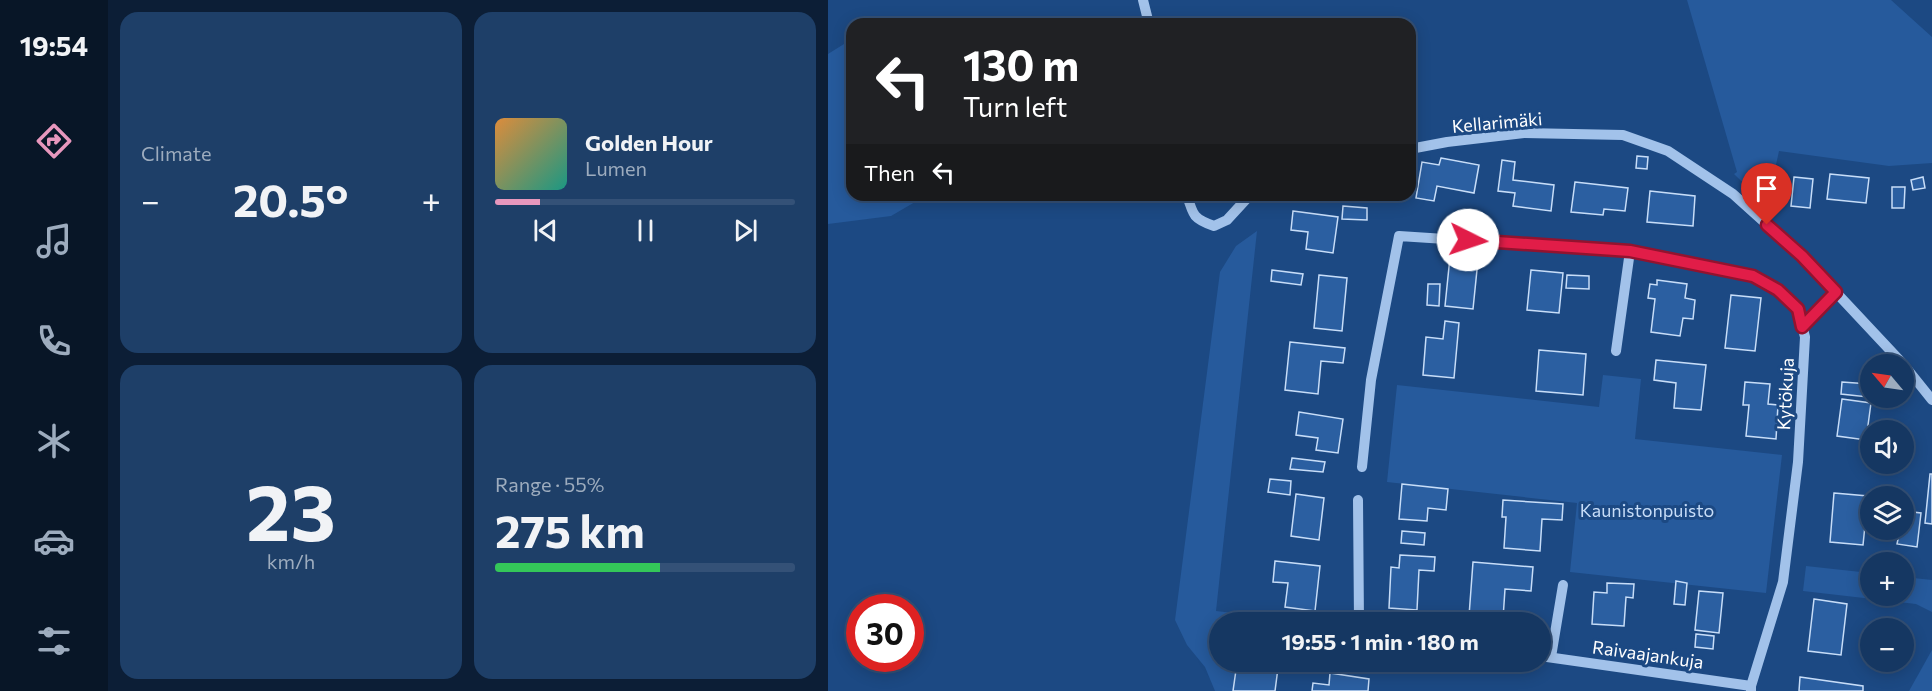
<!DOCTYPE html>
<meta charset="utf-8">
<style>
body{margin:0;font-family:Commissioner,sans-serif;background:#1e3f68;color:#f1f3f6;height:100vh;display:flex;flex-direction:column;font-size:22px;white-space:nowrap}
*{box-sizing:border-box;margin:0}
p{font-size:20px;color:#9dacbe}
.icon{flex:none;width:33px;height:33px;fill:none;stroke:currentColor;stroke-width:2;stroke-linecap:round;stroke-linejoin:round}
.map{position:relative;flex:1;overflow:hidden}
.panel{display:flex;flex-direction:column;gap:12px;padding:12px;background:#0c1e36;width:720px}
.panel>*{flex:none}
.hud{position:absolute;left:18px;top:18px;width:570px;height:183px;border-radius:18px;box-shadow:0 3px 15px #0003,0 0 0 2px #345177;background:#202124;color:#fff;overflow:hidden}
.needle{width:39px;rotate:299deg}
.fabs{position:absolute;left:1032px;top:354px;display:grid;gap:12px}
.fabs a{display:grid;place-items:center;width:54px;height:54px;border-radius:50%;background:#153762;box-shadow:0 3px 15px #0003,0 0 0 2px #345177;font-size:30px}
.speed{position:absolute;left:18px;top:594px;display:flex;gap:12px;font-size:30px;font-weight:700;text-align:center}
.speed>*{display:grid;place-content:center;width:78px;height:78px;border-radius:50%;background:#153762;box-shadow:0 3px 15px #0003,0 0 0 2px #345177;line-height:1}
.speed .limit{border:9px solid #d22;background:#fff;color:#111}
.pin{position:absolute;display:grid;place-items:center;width:51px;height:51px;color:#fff;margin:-62px -26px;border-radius:50% 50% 50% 0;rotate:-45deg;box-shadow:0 0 6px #0007}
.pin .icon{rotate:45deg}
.me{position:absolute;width:66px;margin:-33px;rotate:94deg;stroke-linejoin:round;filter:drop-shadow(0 0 4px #0008)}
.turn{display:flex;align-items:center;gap:21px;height:126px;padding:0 18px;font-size:27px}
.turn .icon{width:78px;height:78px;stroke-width:2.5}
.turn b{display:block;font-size:42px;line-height:51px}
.then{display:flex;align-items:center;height:57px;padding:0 18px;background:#0003;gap:12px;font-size:22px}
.big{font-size:45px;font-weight:700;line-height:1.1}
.panel .tile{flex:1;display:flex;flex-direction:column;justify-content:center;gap:9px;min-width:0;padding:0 21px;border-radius:18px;background:#1e3f68}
.panel .dial{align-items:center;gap:0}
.dial b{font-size:78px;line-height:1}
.song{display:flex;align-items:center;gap:18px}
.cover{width:72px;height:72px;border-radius:9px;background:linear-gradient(135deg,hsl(30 70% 55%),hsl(170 70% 35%))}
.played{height:6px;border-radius:3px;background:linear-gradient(90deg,#e797bd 15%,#345177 15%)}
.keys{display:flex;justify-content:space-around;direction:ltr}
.heat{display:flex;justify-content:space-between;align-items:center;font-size:33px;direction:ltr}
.charge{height:9px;border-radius:4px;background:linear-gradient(90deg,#34c759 55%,#345177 0)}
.panel .tiles{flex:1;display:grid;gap:12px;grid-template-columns:repeat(2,1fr)}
.trip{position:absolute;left:381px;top:612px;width:342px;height:60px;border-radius:30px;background:#153762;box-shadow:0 3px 15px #0003,0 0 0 2px #345177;font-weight:700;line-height:60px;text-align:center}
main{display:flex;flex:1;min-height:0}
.tabs{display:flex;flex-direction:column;width:108px;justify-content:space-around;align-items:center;background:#081627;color:#9dacbe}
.tabs .icon{width:42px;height:42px}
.tabs .current{color:#e797bd}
.tabs b{font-size:27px;color:#f1f3f6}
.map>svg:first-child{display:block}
.green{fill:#265a9c}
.building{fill:#2b5fa1;stroke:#c7ddf8;stroke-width:1.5}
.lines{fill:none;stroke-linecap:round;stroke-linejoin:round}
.minor{stroke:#a2c2ea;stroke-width:10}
.route-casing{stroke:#92132f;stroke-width:15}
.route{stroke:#e11d48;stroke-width:10}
.labels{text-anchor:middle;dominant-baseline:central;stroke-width:6;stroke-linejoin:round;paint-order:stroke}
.street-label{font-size:18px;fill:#fff;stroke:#1c4983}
.park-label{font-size:18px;fill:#c7ddf8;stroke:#1c4983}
</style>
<main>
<nav class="tabs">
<b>19:54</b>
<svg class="icon current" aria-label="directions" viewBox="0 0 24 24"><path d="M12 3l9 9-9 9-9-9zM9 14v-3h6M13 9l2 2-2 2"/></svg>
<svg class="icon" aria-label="music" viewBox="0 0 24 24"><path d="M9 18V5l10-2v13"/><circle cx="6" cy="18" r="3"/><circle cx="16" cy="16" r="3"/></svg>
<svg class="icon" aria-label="phone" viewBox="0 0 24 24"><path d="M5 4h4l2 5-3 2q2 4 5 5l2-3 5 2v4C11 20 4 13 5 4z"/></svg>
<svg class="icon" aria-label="climate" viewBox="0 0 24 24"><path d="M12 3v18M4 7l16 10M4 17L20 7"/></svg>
<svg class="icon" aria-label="car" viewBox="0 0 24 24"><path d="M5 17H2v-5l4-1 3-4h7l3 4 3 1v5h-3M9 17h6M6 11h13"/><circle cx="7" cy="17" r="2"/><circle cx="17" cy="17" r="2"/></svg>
<svg class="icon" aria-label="filters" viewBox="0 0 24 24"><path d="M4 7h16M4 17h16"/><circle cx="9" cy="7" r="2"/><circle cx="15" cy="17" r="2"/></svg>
</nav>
<section class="panel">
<div class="tiles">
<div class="tile"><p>Climate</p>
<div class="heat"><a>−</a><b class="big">20.5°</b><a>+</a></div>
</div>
<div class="tile">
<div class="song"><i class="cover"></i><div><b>Golden Hour</b><p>Lumen</p></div></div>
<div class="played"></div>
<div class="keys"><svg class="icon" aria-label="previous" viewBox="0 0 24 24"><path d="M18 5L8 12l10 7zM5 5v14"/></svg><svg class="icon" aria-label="pause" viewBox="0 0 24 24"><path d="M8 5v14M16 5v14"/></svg><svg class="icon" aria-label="next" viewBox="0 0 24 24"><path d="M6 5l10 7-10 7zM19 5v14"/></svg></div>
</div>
<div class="tile dial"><b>23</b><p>km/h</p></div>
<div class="tile"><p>Range · 55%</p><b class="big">275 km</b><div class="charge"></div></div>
</div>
</section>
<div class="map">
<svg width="1104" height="691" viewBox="0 0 1104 691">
<rect width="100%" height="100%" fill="#1c4983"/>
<g class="green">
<polygon points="859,0 1063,0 1104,37 1104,163 1061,166 951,151 939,206 906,174 909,172"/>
<polygon points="24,39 24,195 99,195 63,216 0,224 0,54"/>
<polygon points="429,231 388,611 457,619 456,622 392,622 392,662 408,662 405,691 387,691 377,667 359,645 347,620 392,272 408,246"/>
<polygon points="775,375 813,379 807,439 954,455 938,593 742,572 749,503 559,482 569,385 771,407"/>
<polygon points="978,566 1042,573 1042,596 1076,596 1076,577 1104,580 1104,612 1088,604 975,591"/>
<polygon points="1104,650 1104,691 1081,691"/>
</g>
<g class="building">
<polygon points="809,156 820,157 819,169 808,168"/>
<polygon points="613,158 651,165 646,193 609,186 606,201 588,198 594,162 611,165"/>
<polygon points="674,160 687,162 685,180 726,185 723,211 685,206 687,193 670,191"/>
<polygon points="1002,174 1041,178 1038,203 999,199"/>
<polygon points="966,177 985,179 982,208 963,206"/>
<polygon points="1095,177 1097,188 1085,190 1083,180"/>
<polygon points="747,182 800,188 797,211 776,209 775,215 743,212"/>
<polygon points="1064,187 1077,187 1076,208 1064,208"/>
<polygon points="822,191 867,196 865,226 819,222"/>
<polygon points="515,206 539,208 539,220 514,219"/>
<polygon points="465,211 510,217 505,253 478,249 480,232 463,230"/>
<polygon points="622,257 650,260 645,309 617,306"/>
<polygon points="444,270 475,274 473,285 443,281"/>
<polygon points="703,270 735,273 731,313 699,310"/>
<polygon points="491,275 519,278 514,331 486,328"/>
<polygon points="739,275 761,276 761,289 738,288"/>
<polygon points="829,280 859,284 857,298 867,300 865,319 855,318 852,336 823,332 827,299 820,298 822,284 829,285"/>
<polygon points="600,284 612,284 611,306 599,305"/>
<polygon points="903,295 933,298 927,351 897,348"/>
<polygon points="617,321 631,323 626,378 595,375 598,337 615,339"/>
<polygon points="462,342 517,348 515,363 493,361 490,394 457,390"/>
<polygon points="711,350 758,354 755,395 708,391"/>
<polygon points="828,360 878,365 873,410 846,408 848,383 826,380"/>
<polygon points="917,382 942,384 940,404 950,405 948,439 918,436 921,405 915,405"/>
<polygon points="1014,382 1041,384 1040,397 1013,394"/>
<polygon points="1014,399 1043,403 1038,440 1009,436"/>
<polygon points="471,412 515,419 510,453 488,450 490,438 468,435"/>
<polygon points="464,458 497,462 495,472 462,469"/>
<polygon points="1102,474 1104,474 1104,524 1097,523"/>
<polygon points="442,479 463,481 462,495 440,492"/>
<polygon points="574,484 620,489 618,510 600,508 599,521 571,519"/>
<polygon points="1006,493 1040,496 1035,545 1002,542"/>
<polygon points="468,494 496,498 491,540 463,536"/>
<polygon points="675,500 735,504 734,520 714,519 712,551 676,548 678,517 674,517"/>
<polygon points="1076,511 1093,513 1089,547 1069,544 1072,530 1076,530"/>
<polygon points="574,531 597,533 596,545 573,543"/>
<polygon points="572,555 607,557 606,571 591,570 589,610 561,608 563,567 571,568"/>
<polygon points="447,561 492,566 487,611 457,607 460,583 445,582"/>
<polygon points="645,562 705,567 703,591 677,589 675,619 641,616"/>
<polygon points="848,581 859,583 857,605 846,604"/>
<polygon points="779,583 806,584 805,598 798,597 796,626 764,624 766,592 779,593"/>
<polygon points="871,591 895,593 891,633 867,630"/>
<polygon points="986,599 1019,604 1013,655 980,651"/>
<polygon points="868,634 886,636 885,649 867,647"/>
<polygon points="409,663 450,668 447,691 405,691"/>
<polygon points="502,673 541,679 540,691 484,691 485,683 501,685"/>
<polygon points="972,677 1035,686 1035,691 971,691"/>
</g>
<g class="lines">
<g class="minor">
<polyline points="315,0 321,24"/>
<polyline points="582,149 619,142 696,133 795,135 840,151 905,194 974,256 1076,365 1104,400"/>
<path d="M359,195C365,216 366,219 386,226L399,220L422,195"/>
<polyline points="974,327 1008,292"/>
<polyline points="788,351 802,251"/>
<polyline points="534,467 543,380 571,236 802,251 925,276 950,290 970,309 977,337 970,462 955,582 923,686 923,691"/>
<polyline points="530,500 531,622"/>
<polyline points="712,656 923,686"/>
<polyline points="723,657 735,585"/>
</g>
</g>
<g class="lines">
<defs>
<polyline id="route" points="640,240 802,251 925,276 950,290 970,309 974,327 1008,292 974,256 939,225"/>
</defs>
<use href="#route" class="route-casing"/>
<use href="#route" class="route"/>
</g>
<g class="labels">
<g class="street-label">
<text transform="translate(669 122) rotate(-5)">Kellarimäki</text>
<text transform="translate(957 394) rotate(-87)">Kytökuja</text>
<text transform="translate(820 654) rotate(8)">Raivaajankuja</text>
</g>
<g class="park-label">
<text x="819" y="510">Kaunistonpuisto</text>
</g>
</g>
</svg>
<div class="fabs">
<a><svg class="needle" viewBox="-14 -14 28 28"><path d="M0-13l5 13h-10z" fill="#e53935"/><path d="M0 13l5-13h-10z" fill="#9dacbe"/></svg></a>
<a><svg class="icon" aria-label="sound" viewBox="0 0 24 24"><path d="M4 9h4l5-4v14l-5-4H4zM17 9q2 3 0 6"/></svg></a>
<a><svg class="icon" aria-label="layers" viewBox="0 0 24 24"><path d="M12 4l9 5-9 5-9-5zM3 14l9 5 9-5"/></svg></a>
<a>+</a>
<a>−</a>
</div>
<div class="speed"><div class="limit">30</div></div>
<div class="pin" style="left:939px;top:225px;background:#d93025"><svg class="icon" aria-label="arrive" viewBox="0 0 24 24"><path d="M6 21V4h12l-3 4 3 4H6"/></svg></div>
<svg class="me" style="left:640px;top:240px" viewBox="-20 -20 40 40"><circle r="19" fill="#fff"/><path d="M0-13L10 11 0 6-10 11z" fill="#e11d48"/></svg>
<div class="trip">19:55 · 1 min · 180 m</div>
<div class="hud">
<div class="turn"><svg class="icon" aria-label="left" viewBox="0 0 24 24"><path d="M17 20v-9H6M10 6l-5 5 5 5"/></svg><div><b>130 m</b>Turn left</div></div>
<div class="then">Then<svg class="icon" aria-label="left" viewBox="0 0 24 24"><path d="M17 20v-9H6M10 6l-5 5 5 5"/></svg></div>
</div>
</div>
</main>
